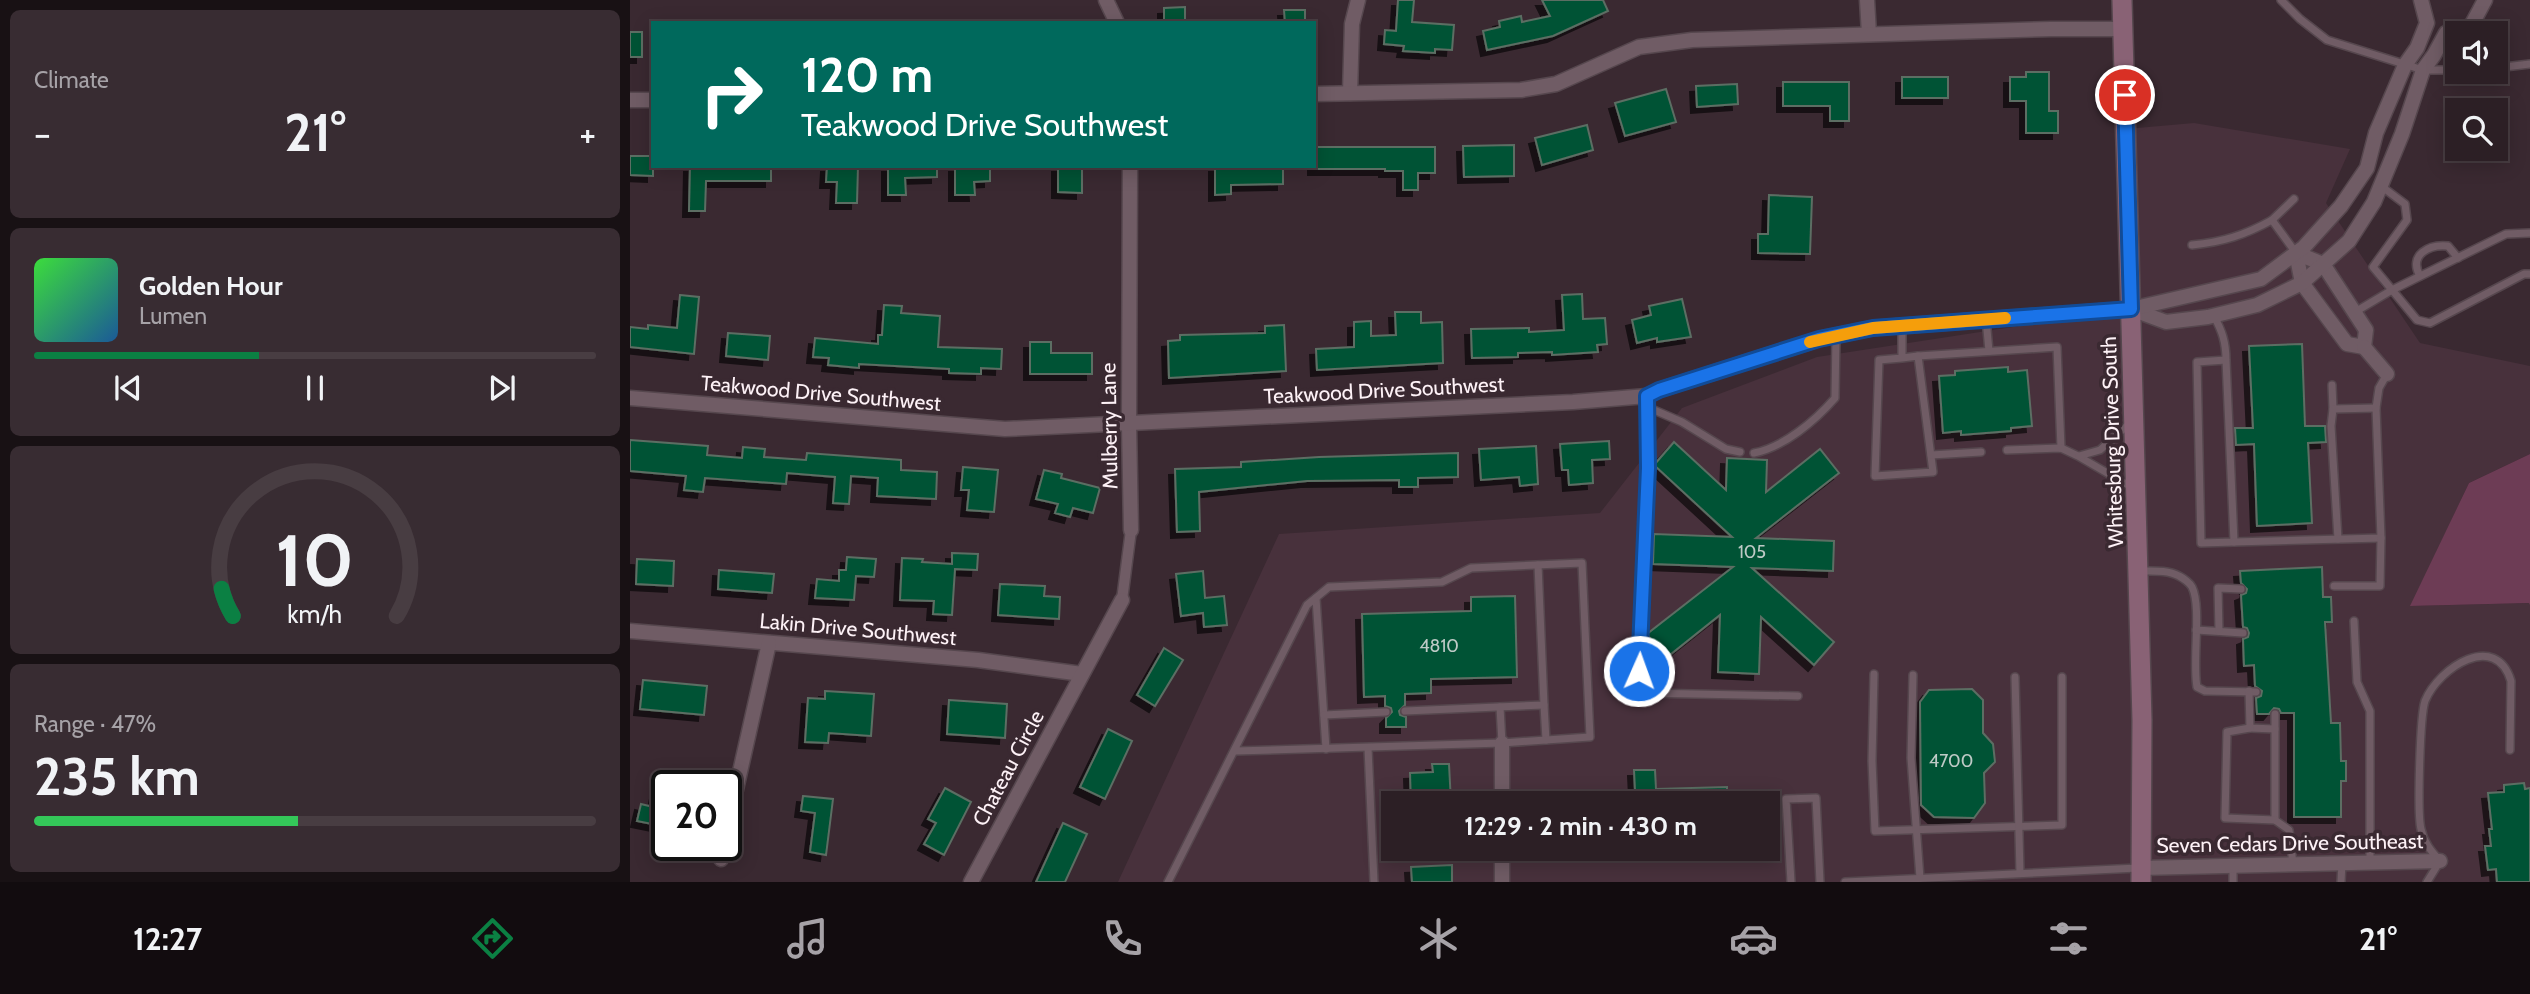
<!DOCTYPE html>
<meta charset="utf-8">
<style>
body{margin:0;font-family:Cabin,sans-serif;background:#382c32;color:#f1f3f6;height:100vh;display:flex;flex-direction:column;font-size:26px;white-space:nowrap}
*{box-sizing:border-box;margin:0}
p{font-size:23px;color:#a6a2a7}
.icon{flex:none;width:38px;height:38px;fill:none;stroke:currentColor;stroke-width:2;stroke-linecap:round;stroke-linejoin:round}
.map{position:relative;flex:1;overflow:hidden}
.panel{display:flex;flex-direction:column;gap:10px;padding:10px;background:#181114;width:630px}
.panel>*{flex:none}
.guide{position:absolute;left:21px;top:21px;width:665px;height:147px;border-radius:0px;box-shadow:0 4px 18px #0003,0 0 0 2px #483d42;background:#00695c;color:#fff;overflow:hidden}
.buttons{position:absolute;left:1815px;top:21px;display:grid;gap:14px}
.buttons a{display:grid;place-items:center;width:63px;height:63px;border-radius:0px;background:#2c1f25;box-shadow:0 4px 18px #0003,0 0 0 2px #483d42;font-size:35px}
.speed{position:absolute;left:21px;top:770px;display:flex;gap:14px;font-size:35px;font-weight:700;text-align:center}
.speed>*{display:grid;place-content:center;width:91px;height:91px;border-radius:50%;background:#2c1f25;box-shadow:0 4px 18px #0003,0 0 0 2px #483d42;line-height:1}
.speed .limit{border:4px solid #111;border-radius:10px;background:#fff;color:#111}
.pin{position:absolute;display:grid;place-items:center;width:60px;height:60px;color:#fff;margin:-30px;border:4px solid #fff;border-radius:50%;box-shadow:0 2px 7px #0007}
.me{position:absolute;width:77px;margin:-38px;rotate:2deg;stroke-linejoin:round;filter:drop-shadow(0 0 5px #0008)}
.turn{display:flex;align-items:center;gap:24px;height:147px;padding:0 35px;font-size:32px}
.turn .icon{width:91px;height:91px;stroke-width:2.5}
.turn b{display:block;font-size:49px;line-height:60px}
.big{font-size:52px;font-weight:700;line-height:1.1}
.panel .tile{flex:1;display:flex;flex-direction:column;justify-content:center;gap:10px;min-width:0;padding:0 24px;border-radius:10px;background:#382c32}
.panel .dial{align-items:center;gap:0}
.dial svg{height:182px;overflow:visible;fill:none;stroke:#483d42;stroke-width:7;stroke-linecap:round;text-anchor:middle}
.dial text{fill:#f1f3f6;stroke:none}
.song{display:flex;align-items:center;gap:21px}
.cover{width:84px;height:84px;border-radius:10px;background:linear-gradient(135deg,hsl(120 70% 55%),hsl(210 70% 35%))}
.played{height:7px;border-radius:4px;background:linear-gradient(90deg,#0b8043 40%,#483d42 40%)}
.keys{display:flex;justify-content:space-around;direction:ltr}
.heat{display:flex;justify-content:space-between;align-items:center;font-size:38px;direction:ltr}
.charge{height:10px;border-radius:5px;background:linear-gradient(90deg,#34c759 47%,#483d42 0)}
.trip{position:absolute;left:751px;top:791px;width:399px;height:70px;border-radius:0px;background:#2c1f25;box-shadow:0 4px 18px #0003,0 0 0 2px #483d42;font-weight:700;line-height:70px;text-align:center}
.menu{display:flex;height:112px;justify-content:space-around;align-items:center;background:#120c0f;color:#a6a2a7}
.menu .icon{width:49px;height:49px}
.menu .on{color:#0b8043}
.menu b{font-size:32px;color:#f1f3f6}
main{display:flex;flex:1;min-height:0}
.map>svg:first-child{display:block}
.built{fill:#48313c;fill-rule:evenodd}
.green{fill:#6d3c55}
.building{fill:#005335;stroke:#5b6e63;stroke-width:2;filter:url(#shadow)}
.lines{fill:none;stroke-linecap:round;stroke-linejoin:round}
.service-casing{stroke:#56474e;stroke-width:10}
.pedestrian-casing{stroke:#56474e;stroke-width:13}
.minor-casing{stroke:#56474e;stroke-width:17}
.secondary-casing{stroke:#56474e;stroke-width:22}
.service{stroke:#705c65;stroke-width:7}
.pedestrian{stroke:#705c65;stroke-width:10}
.minor{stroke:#705c65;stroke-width:14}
.secondary{stroke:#896275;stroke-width:19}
.route-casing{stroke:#114b97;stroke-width:18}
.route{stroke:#1a73e8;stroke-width:12}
.slow{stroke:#f59e0b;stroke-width:12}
.labels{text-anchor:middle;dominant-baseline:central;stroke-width:7;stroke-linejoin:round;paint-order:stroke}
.number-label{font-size:18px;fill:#becac6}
.street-label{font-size:21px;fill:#fdf1f6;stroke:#3a2931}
</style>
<main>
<section class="panel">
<div class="tile"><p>Climate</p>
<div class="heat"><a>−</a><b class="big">21°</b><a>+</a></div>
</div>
<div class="tile">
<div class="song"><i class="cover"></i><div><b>Golden Hour</b><p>Lumen</p></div></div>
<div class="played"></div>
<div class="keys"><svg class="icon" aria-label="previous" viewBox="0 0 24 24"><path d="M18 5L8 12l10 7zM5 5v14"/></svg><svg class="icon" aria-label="pause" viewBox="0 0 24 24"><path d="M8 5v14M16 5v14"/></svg><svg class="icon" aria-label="next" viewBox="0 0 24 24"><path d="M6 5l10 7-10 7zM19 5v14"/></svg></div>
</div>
<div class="tile dial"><svg viewBox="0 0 100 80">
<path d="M14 69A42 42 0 1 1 86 69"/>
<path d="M14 69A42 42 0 0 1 9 57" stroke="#0b8043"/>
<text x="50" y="56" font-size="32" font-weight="700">10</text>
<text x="50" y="72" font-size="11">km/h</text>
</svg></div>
<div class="tile"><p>Range · 47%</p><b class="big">235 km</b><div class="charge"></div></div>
</section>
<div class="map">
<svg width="1900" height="882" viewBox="0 0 1900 882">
<defs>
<filter id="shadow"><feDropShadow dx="-6" dy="6" stdDeviation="0" flood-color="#0009"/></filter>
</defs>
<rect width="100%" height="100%" fill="#3a2931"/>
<path class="built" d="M1564,123L1720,149L1696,203L1790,343L1900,366V454L1839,483L1781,606L1900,603V882H488L649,534L970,513L1052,408L1187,357L1501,309L1496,129ZM763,803H1138V849H763Z"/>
<polygon class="green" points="1900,454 1900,605 1899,603 1780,606 1839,483"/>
<g class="building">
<polygon points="768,0 784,0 782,22 824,25 822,50 805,49 805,53 773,51 774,46 754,44 755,30 766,31"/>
<polygon points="912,0 973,0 978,11 923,36 857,50 853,31 870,27 869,21 891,16 892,22 920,16"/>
<polygon points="555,7 555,23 534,23 534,8"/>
<polygon points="654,10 675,10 675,23 655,23"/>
<rect x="0" y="32" width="12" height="25"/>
<polygon points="1396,72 1419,72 1419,111 1428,111 1428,133 1396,133 1396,101 1380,101 1380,77 1396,77"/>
<rect x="1272" y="77" width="46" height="21"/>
<polygon points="1153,82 1219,82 1219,121 1200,121 1200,106 1153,106"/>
<polygon points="1107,84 1108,104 1067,107 1066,86"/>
<polygon points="1036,89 1046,122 995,136 985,103"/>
<polygon points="957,125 963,150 912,165 905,138"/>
<polygon points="884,145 884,176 834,177 833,146"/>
<polygon points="684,147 805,147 805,173 788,173 788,190 773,190 773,171 755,171 755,169 684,169"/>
<polygon points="0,156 23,156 23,176 0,175"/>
<polygon points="60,166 141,166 141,181 76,181 75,211 59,211"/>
<polygon points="197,166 228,166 227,203 206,203 207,182 196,182"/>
<polygon points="258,166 307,166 307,177 275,178 276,195 258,195"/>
<polygon points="325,166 360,166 360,181 344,182 345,195 325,195"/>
<polygon points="428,166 452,166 452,193 428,192"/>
<polygon points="585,166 653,166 653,184 601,185 601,194 585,195"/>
<polygon points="1139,195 1182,197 1180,254 1128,253 1128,234 1138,234"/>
<polygon points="952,294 953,319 975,318 977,344 967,345 968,352 922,355 922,352 888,353 888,357 842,358 841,329 899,328 899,332 934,330 932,295"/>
<polygon points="50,295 69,297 64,354 0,347 0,327 18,329 18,325 47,328"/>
<polygon points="1052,299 1061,337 1027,342 1027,338 1007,343 1002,320 1021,315 1019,306"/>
<polygon points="254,305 272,306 271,313 310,316 308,347 372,349 371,369 351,368 351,374 319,373 319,369 229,364 229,368 198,365 199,358 183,357 185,338 248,344 248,335 252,335"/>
<polygon points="765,312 791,312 791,323 812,322 813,363 687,370 686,349 724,347 724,322 741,321 741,336 766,335"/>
<polygon points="654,325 656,371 539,378 538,341 550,340 550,335 635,333 635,326"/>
<polygon points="98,333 140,336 138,360 96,356"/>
<polygon points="400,342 421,342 421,353 462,353 462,374 400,374"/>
<polygon points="1672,344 1675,426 1695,426 1696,442 1678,443 1682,523 1627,526 1624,444 1606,445 1605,428 1623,428 1619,346"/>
<polygon points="1378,367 1378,372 1397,370 1402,426 1381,428 1381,431 1331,435 1331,431 1313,433 1309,376 1325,375 1325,371"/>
<polygon points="0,440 78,446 77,455 112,458 113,447 135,449 134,457 176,460 177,453 271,460 271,470 307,472 306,499 247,496 248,478 221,476 219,504 203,503 205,477 157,473 156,484 75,478 73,492 54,490 56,476 0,471"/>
<polygon points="979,441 980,459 962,460 963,483 939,485 938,470 932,470 930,444"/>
<polygon points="1044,442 1096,490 1097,458 1137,460 1136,492 1190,449 1209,473 1126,538 1204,541 1203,571 1122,568 1204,642 1184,665 1131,617 1129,674 1088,672 1090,615 1036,658 1017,634 1103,567 1023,564 1024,534 1102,537 1024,465"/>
<polygon points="906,446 908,484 890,486 889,477 851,480 849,449"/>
<polygon points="828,453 828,477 788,478 788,487 769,487 769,480 677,481 569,492 570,531 547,532 545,469 611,467 611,462 689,457"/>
<polygon points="333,467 368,470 364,512 337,510 339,490 331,490"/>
<polygon points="414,470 432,474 431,478 470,488 463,513 443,508 440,517 425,513 428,504 406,499"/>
<polygon points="322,553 348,554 347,570 325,569 322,615 303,614 304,601 270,600 272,558 293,559 292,562 322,564"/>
<polygon points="217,557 246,559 244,577 226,576 224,600 185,598 187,579 209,581 209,570 216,570"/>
<polygon points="7,559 44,561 43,586 6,584"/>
<polygon points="1692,567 1693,597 1701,597 1702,622 1695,622 1701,723 1710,723 1711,761 1716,761 1716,781 1711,781 1711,817 1664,817 1664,713 1651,713 1649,709 1644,708 1639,714 1627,714 1626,698 1631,696 1632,691 1625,686 1624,665 1614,666 1613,639 1618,637 1619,633 1617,628 1613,627 1611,595 1616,593 1617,589 1611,583 1610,571"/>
<polygon points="89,570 144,574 142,593 88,589"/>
<polygon points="573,571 575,598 594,596 597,625 574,627 573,613 551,616 546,574"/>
<polygon points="370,584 415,586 414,596 430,597 429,619 368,615"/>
<polygon points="885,596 887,677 801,679 801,693 775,694 775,705 769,711 770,715 776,717 776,727 756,727 756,718 762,712 761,708 755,706 755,696 734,697 732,614 841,611 841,597"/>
<polygon points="534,648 553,660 525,706 507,695"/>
<polygon points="13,680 77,686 74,715 10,709"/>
<polygon points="1342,689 1353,700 1353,733 1363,744 1365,762 1354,773 1355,803 1344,818 1304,817 1291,805 1290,702 1299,690"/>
<polygon points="195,691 244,694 241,736 199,733 198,743 175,742 178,698 195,699"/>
<polygon points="319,700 377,704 375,738 317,734"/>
<polygon points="478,729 502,741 475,799 450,787"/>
<polygon points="802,764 819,764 821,803 781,803 780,773 803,772"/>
<polygon points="31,769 37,769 37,827 7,821 11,804 23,807"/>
<polygon points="1004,770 1025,770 1026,789 1097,787 1097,803 925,803 924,793 1005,790"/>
<polygon points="1894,783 1895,789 1900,788 1900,882 1867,882 1866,869 1858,870 1855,846 1861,846 1859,829 1862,829 1858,793 1874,792 1874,785"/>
<polygon points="315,788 341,802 314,855 294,844 306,823 298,819"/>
<polygon points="173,796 203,799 196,855 180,852 185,813 171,811"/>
<polygon points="433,823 457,834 435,882 406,882"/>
<polygon points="822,865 822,882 782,882 781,867"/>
</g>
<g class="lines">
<defs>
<g id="service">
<polyline points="1651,0 1670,19 1697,40 1793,70 1827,70"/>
<polyline points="1866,68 1900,64"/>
<polyline points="1751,186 1775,204 1777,220 1743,267 1787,320 1800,323 1894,274 1900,274"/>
<polyline points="1642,220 1664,199"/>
<path d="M1562,245C1593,242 1615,235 1642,220L1666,253"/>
<path d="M1790,276C1778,255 1799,244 1818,246L1828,258"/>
<polyline points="1725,312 1762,290 1876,234 1900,233"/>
<path d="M1584,316C1592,331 1596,342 1596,360L1604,542L1571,543L1567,362L1596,360"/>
<polyline points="1356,319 1359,351"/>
<polyline points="1288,356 1427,347 1431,448"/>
<polyline points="1272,358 1288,356 1303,472 1245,476 1249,360 1272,358 1272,326"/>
<polyline points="1702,385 1703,409"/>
<polyline points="1017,396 1018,468 1009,671 1015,693 1168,696"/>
<polyline points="1017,407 1052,422 1096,449 1110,452"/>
<polyline points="1377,450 1431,448 1448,456 1503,488"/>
<path d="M1124,453C1154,447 1185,421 1205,398L1206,335"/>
<polyline points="1301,455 1351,452"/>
<polyline points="1449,456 1470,450 1499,424"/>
<polyline points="1708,539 1701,426 1703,409 1746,408"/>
<polyline points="1604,542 1751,538 1746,408 1749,388 1757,374"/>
<path d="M1511,571C1524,571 1538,570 1549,576C1553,578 1560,583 1562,587C1572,607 1562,661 1567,687L1575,691L1626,692"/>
<polyline points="1704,586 1750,586 1751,538"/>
<polyline points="686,598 696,749"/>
<polyline points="1724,621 1727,682 1740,711 1740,863"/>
<polyline points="1566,630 1613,633"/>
<polyline points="1589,631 1588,588 1611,589"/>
<polyline points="1244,674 1242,761 1245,831 1432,825 1432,677"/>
<polyline points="1283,675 1281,758 1290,878"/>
<polyline points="1385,677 1390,873"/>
<polyline points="1619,691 1620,728 1645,729"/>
<polyline points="914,705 916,740"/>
<polyline points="870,707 872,743"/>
<polyline points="775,711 914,705 908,565"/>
<polyline points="1645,714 1645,820 1659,830 1663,864"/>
<polyline points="694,715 756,712"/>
<polyline points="1620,728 1597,732 1595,818 1645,820"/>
<polyline points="738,748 744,882"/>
<polyline points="1603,865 1603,882"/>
<polyline points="538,882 677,605 699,587 812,582 841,568 952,563 960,737 872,743 605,751"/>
<polyline points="1161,882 1156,799 1186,798 1190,882"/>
<polyline points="1215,882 1508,868"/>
<polyline points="1711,882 1712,863"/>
<path d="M1797,882L1810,861C1801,851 1794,843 1791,829C1787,813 1790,716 1795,701C1809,667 1866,631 1881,681L1880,750"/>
</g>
<polyline id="pedestrian" points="492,600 501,530"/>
<g id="minor">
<polyline points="476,0 487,23"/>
<polyline points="1237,0 1239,34"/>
<polyline points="720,93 722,24 728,0"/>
<polyline points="684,94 891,90 926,84 1009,47 1062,40 1421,29 1493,29"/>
<polyline points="0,100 23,100"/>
<polyline points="500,166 499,425 501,530"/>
<polygon points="1666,253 1693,264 1736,330 1734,347 1717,344 1672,283"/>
<polyline points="1501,309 1536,322 1578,317 1627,305 1672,283 1719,241 1744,202 1772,134 1793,70 1804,55 1816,33 1841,26 1855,0"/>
<polyline points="1734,347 1757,374"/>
<polyline points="0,398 375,429 943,402 1017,396 1029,390 1189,339 1243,328 1501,309 1631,279 1674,247 1711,206 1737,168 1746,133 1775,65 1787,48 1797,23 1791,0"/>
<polyline points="0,631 348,660 452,674"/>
<polyline points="872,743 872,803"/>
<polyline points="96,834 139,643"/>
<polyline points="872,849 872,882"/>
<polyline points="91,859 94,845"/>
<polyline points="1511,868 1810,861"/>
<polyline points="341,882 492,600"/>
</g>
<polyline id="secondary" points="1492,0 1512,720 1511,882"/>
</defs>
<use href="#service" class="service-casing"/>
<use href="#pedestrian" class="pedestrian-casing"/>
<use href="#minor" class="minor-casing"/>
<use href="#secondary" class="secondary-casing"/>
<use href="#service" class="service"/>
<use href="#pedestrian" class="pedestrian"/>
<use href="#minor" class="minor"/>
<use href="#secondary" class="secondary"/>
</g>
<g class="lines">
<defs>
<polyline id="route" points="1009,671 1018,468 1017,396 1029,390 1189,339 1243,328 1501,309 1495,95"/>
</defs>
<use href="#route" class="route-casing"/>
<use href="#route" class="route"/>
<polyline class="slow" points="1180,342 1243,328 1375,318"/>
</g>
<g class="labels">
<g class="number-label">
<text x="1122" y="552">105</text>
<text x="809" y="646">4810</text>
<text x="1321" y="761">4700</text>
</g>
<g class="street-label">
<text transform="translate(754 390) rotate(-3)">Teakwood Drive Southwest</text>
<text transform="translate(191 393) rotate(5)">Teakwood Drive Southwest</text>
<text transform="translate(479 426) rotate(-91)">Mulberry Lane</text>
<text transform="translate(1482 442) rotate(-92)">Whitesburg Drive South</text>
<text transform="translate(228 629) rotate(5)">Lakin Drive Southwest</text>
<text transform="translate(378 768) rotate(-62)">Chateau Circle</text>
<text transform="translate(1660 843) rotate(-1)">Seven Cedars Drive Southeast</text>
</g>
</g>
</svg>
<div class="buttons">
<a><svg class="icon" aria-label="sound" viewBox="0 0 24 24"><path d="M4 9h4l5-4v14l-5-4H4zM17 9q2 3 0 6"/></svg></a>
<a><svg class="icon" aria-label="search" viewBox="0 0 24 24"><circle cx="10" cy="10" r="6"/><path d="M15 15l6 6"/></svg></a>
</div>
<div class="speed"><div class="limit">20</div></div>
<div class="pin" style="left:1495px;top:95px;background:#d93025"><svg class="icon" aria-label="arrive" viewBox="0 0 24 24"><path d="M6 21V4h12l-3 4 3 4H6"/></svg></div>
<svg class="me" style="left:1009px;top:671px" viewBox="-20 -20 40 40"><circle r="17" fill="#1a73e8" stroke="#fff" stroke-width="3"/><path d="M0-11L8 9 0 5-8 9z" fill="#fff"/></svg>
<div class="trip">12:29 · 2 min · 430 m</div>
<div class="guide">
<div class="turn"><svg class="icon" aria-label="right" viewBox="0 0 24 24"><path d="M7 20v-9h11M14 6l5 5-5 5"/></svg><div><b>120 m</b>Teakwood Drive Southwest</div></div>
</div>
</div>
</main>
<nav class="menu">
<b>12:27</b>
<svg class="icon on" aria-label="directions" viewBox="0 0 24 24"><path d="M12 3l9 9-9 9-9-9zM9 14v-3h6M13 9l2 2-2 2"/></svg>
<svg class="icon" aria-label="music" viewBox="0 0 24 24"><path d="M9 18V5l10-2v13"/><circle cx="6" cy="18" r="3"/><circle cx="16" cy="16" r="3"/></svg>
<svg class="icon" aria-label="phone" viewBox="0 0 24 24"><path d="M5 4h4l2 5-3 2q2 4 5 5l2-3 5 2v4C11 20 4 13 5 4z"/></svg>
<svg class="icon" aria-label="climate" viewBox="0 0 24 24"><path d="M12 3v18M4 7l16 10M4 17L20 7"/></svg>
<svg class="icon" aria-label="car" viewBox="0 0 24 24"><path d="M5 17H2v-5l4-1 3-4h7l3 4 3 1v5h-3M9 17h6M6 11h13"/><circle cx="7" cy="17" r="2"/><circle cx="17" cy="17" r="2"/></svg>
<svg class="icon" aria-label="filters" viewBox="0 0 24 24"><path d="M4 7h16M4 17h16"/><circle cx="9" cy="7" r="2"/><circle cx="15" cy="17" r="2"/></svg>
<b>21°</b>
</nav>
